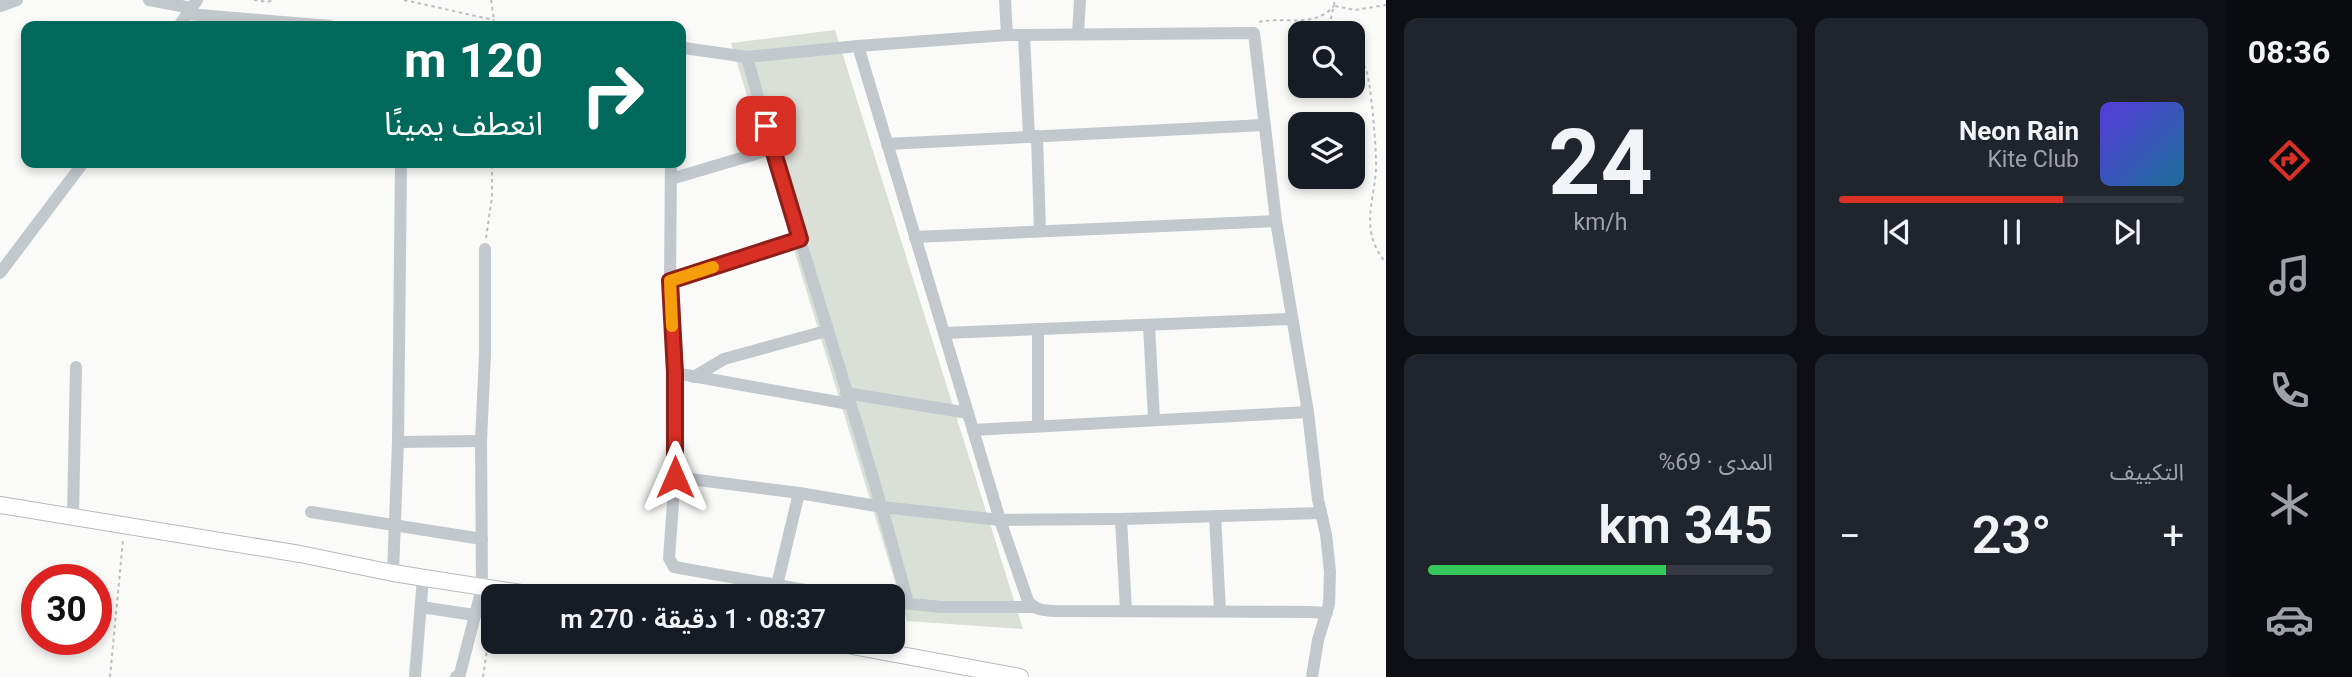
<!DOCTYPE html>
<html lang="ar">
<meta charset="utf-8">
<style>
body{margin:0;font-family:Roboto,"Noto Sans Arabic",sans-serif;background:#20242c;color:#f1f3f6;direction:rtl;height:100vh;display:flex;flex-direction:column;font-size:26px;white-space:nowrap}
*{box-sizing:border-box;margin:0}
p{font-size:23px;color:#9ea1a6}
.icon{flex:none;width:38px;height:38px;fill:none;stroke:currentColor;stroke-width:2;stroke-linecap:round;stroke-linejoin:round}
.map{position:relative;flex:1;overflow:hidden;direction:ltr}
.sheet{display:flex;flex-direction:column;gap:18px;padding:18px;background:#0d0f14;width:840px}
.sheet>*{flex:none}
.hud{position:absolute;left:21px;top:21px;width:665px;height:147px;border-radius:14px;box-shadow:0 4px 10px #0003;direction:rtl;background:#00695c;color:#fff;overflow:hidden}
.fabs{position:absolute;left:1288px;top:21px;display:grid;gap:14px}
.fabs a{display:grid;place-items:center;width:77px;height:77px;border-radius:14px;background:#171b24;box-shadow:0 4px 10px #0003;font-size:35px}
.speed{position:absolute;left:21px;top:564px;display:flex;gap:14px;font-size:35px;font-weight:700;text-align:center}
.speed>*{display:grid;place-content:center;width:91px;height:91px;border-radius:50%;background:#171b24;box-shadow:0 4px 10px #0003;line-height:1}
.speed .limit{border:10px solid #d22;background:#fff;color:#111}
.pin{position:absolute;display:grid;place-items:center;width:60px;height:60px;color:#fff;margin:-30px;border-radius:14px;box-shadow:0 4px 10px #0006}
.me{position:absolute;width:77px;margin:-38px;rotate:0deg;stroke-linejoin:round;filter:drop-shadow(0 0 5px #0008)}
.turn{display:flex;align-items:center;gap:24px;height:147px;padding:0 28px;font-size:32px}
.turn .icon{width:91px;height:91px;stroke-width:2.5}
.turn b{display:block;font-size:49px;line-height:60px}
.big{font-size:52px;font-weight:600;line-height:1.1}
.sheet .widget{flex:1;display:flex;flex-direction:column;justify-content:center;gap:10px;min-width:0;padding:0 24px;border-radius:14px;background:#20242c}
.sheet .dial{align-items:center;gap:0}
.dial b{font-size:91px;line-height:1}
.song{display:flex;align-items:center;gap:21px}
.cover{width:84px;height:84px;border-radius:10px;background:linear-gradient(135deg,hsl(250 70% 55%),hsl(200 70% 35%))}
.played{height:7px;border-radius:4px;background:linear-gradient(90deg,#d93025 65%,#363941 65%)}
.keys{display:flex;justify-content:space-around;direction:ltr}
.heat{display:flex;justify-content:space-between;align-items:center;font-size:38px;direction:ltr}
.charge{height:10px;border-radius:5px;background:linear-gradient(90deg,#34c759 69%,#363941 0)}
.sheet .tiles{flex:1;display:grid;gap:18px;grid-template-columns:repeat(2,1fr)}
.trip{position:absolute;left:481px;top:584px;width:424px;height:70px;border-radius:14px;background:#171b24;box-shadow:0 4px 10px #0003;font-weight:600;line-height:70px;text-align:center;direction:rtl}
main{display:flex;flex:1;min-height:0}
.menu{display:flex;flex-direction:column;width:126px;justify-content:space-around;align-items:center;background:#090b0e;color:#9ea1a6}
.menu .icon{width:49px;height:49px}
.menu .current{color:#d93025}
.menu b{font-size:32px;color:#f1f3f6}
.map>svg:first-child{display:block}
.green{fill:#dadfd7}
.lines{fill:none;stroke-linecap:round;stroke-linejoin:round}
.major-casing{stroke:#b5babe;stroke-width:18}
.path{stroke:#bbbfc2;stroke-width:2;stroke-dasharray:3.5 3.5;stroke-linecap:butt}
.minor{stroke:#c3c8cc;stroke-width:12}
.major{stroke:#fff;stroke-width:16}
.route-casing{stroke:#8d1f18;stroke-width:18}
.route{stroke:#d93025;stroke-width:12}
.slow{stroke:#f59e0b;stroke-width:12}
</style>
<main>
<nav class="menu">
<b>08:36</b>
<svg class="icon current" aria-label="directions" viewBox="0 0 24 24"><path d="M12 3l9 9-9 9-9-9zM9 14v-3h6M13 9l2 2-2 2"/></svg>
<svg class="icon" aria-label="music" viewBox="0 0 24 24"><path d="M9 18V5l10-2v13"/><circle cx="6" cy="18" r="3"/><circle cx="16" cy="16" r="3"/></svg>
<svg class="icon" aria-label="phone" viewBox="0 0 24 24"><path d="M5 4h4l2 5-3 2q2 4 5 5l2-3 5 2v4C11 20 4 13 5 4z"/></svg>
<svg class="icon" aria-label="climate" viewBox="0 0 24 24"><path d="M12 3v18M4 7l16 10M4 17L20 7"/></svg>
<svg class="icon" aria-label="car" viewBox="0 0 24 24"><path d="M5 17H2v-5l4-1 3-4h7l3 4 3 1v5h-3M9 17h6M6 11h13"/><circle cx="7" cy="17" r="2"/><circle cx="17" cy="17" r="2"/></svg>
</nav>
<section class="sheet">
<div class="tiles">
<div class="widget">
<div class="song"><i class="cover"></i><div><b>Neon Rain</b><p>Kite Club</p></div></div>
<div class="played"></div>
<div class="keys"><svg class="icon" aria-label="previous" viewBox="0 0 24 24"><path d="M18 5L8 12l10 7zM5 5v14"/></svg><svg class="icon" aria-label="pause" viewBox="0 0 24 24"><path d="M8 5v14M16 5v14"/></svg><svg class="icon" aria-label="next" viewBox="0 0 24 24"><path d="M6 5l10 7-10 7zM19 5v14"/></svg></div>
</div>
<div class="widget dial"><b>24</b><p>km/h</p></div>
<div class="widget"><p>التكييف</p>
<div class="heat"><a>−</a><b class="big">23°</b><a>+</a></div>
</div>
<div class="widget"><p>المدى · 69%</p><b class="big">345 km</b><div class="charge"></div></div>
</div>
</section>
<div class="map">
<svg width="1386" height="677" viewBox="0 0 1386 677">
<rect width="100%" height="100%" fill="#fafaf8"/>
<polygon class="green" points="835,30 1023,629 907,621 731,43"/>
<g class="lines">
<defs>
<g id="major">
<polyline points="0,505 300,554 393,573 547,597"/>
<polyline points="831,642 1020,677"/>
</g>
</defs>
<use href="#major" class="major-casing"/>
<g class="path">
<polyline points="254,0 267,2 274,0"/>
<polyline points="404,0 494,20"/>
<polyline points="491,0 495,26"/>
<polyline points="1335,6 1355,10 1386,5"/>
<path d="M1259,22C1287,16 1313,29 1334,6"/>
<polyline points="1331,33 1330,23 1335,0"/>
<path d="M1353,56C1357,59 1362,62 1365,67C1371,77 1377,155 1376,170C1373,206 1360,231 1386,263"/>
<polyline points="486,238 492,197 492,163"/>
<polyline points="110,677 123,540"/>
<polyline points="483,677 494,602"/>
</g>
<g class="minor">
<polyline points="149,0 192,8"/>
<polyline points="1005,0 1007,35"/>
<polyline points="0,6 17,0"/>
<polyline points="188,14 330,26"/>
<polyline points="179,26 197,0"/>
<polyline points="1078,34 1080,0"/>
<polyline points="1024,35 1029,137"/>
<path d="M858,46L747,57C796,240 860,420 908,603"/>
<polyline points="681,50 684,48 747,57"/>
<polyline points="1037,136 1040,231"/>
<polyline points="887,144 1264,125"/>
<polyline points="671,163 670,281 675,373 675,477"/>
<polyline points="671,179 772,149"/>
<polyline points="915,237 1276,221"/>
<polyline points="0,273 83,163"/>
<polyline points="670,281 800,239"/>
<polyline points="1149,325 1154,420"/>
<polyline points="1038,329 1038,426"/>
<polyline points="944,333 1291,319"/>
<polyline points="675,373 849,404"/>
<polyline points="694,377 724,359 826,331"/>
<polyline points="846,393 968,413"/>
<polyline points="973,430 1308,412"/>
<polyline points="398,442 481,441"/>
<polyline points="311,512 482,539"/>
<polyline points="1215,516 1220,611"/>
<polyline points="73,517 76,367"/>
<polyline points="1121,519 1126,611"/>
<polyline points="393,573 398,442 401,163"/>
<polyline points="777,585 799,493"/>
<polyline points="845,597 674,567 669,558 675,477 799,493 882,507 1000,520 1121,519 1321,513"/>
<polyline points="892,602 941,607 1033,607"/>
<polyline points="421,607 474,615"/>
<polyline points="415,677 423,578"/>
<polyline points="456,677 460,674 482,588 481,441 485,354 485,249"/>
<path d="M1312,677L1318,640L1329,604L1330,572L1326,534L1318,500L1308,412L1276,221L1254,33L1007,35L858,46L1000,520L1028,601C1036,611 1044,610 1055,611L1309,612L1327,613"/>
</g>
<use href="#major" class="major"/>
</g>
<g class="lines">
<defs>
<polyline id="route" points="675,477 675,373 670,281 800,239 766,126"/>
</defs>
<use href="#route" class="route-casing"/>
<use href="#route" class="route"/>
<polyline class="slow" points="672,326 670,281 713,267"/>
</g>
</svg>
<div class="fabs">
<a><svg class="icon" aria-label="search" viewBox="0 0 24 24"><circle cx="10" cy="10" r="6"/><path d="M15 15l6 6"/></svg></a>
<a><svg class="icon" aria-label="layers" viewBox="0 0 24 24"><path d="M12 4l9 5-9 5-9-5zM3 14l9 5 9-5"/></svg></a>
</div>
<div class="speed"><div class="limit">30</div></div>
<div class="pin" style="left:766px;top:126px;background:#d93025"><svg class="icon" aria-label="arrive" viewBox="0 0 24 24"><path d="M6 21V4h12l-3 4 3 4H6"/></svg></div>
<svg class="me" style="left:675px;top:477px" viewBox="-20 -20 40 40"><path d="M0-17L14 15 0 8-14 15z" fill="#d93025" stroke="#fff" stroke-width="4"/></svg>
<div class="trip">08:37 · 1 دقيقة · 270 m</div>
<div class="hud">
<div class="turn"><svg class="icon" aria-label="right" viewBox="0 0 24 24"><path d="M7 20v-9h11M14 6l5 5-5 5"/></svg><div><b>120 m</b>انعطف يمينًا</div></div>
</div>
</div>
</main>
